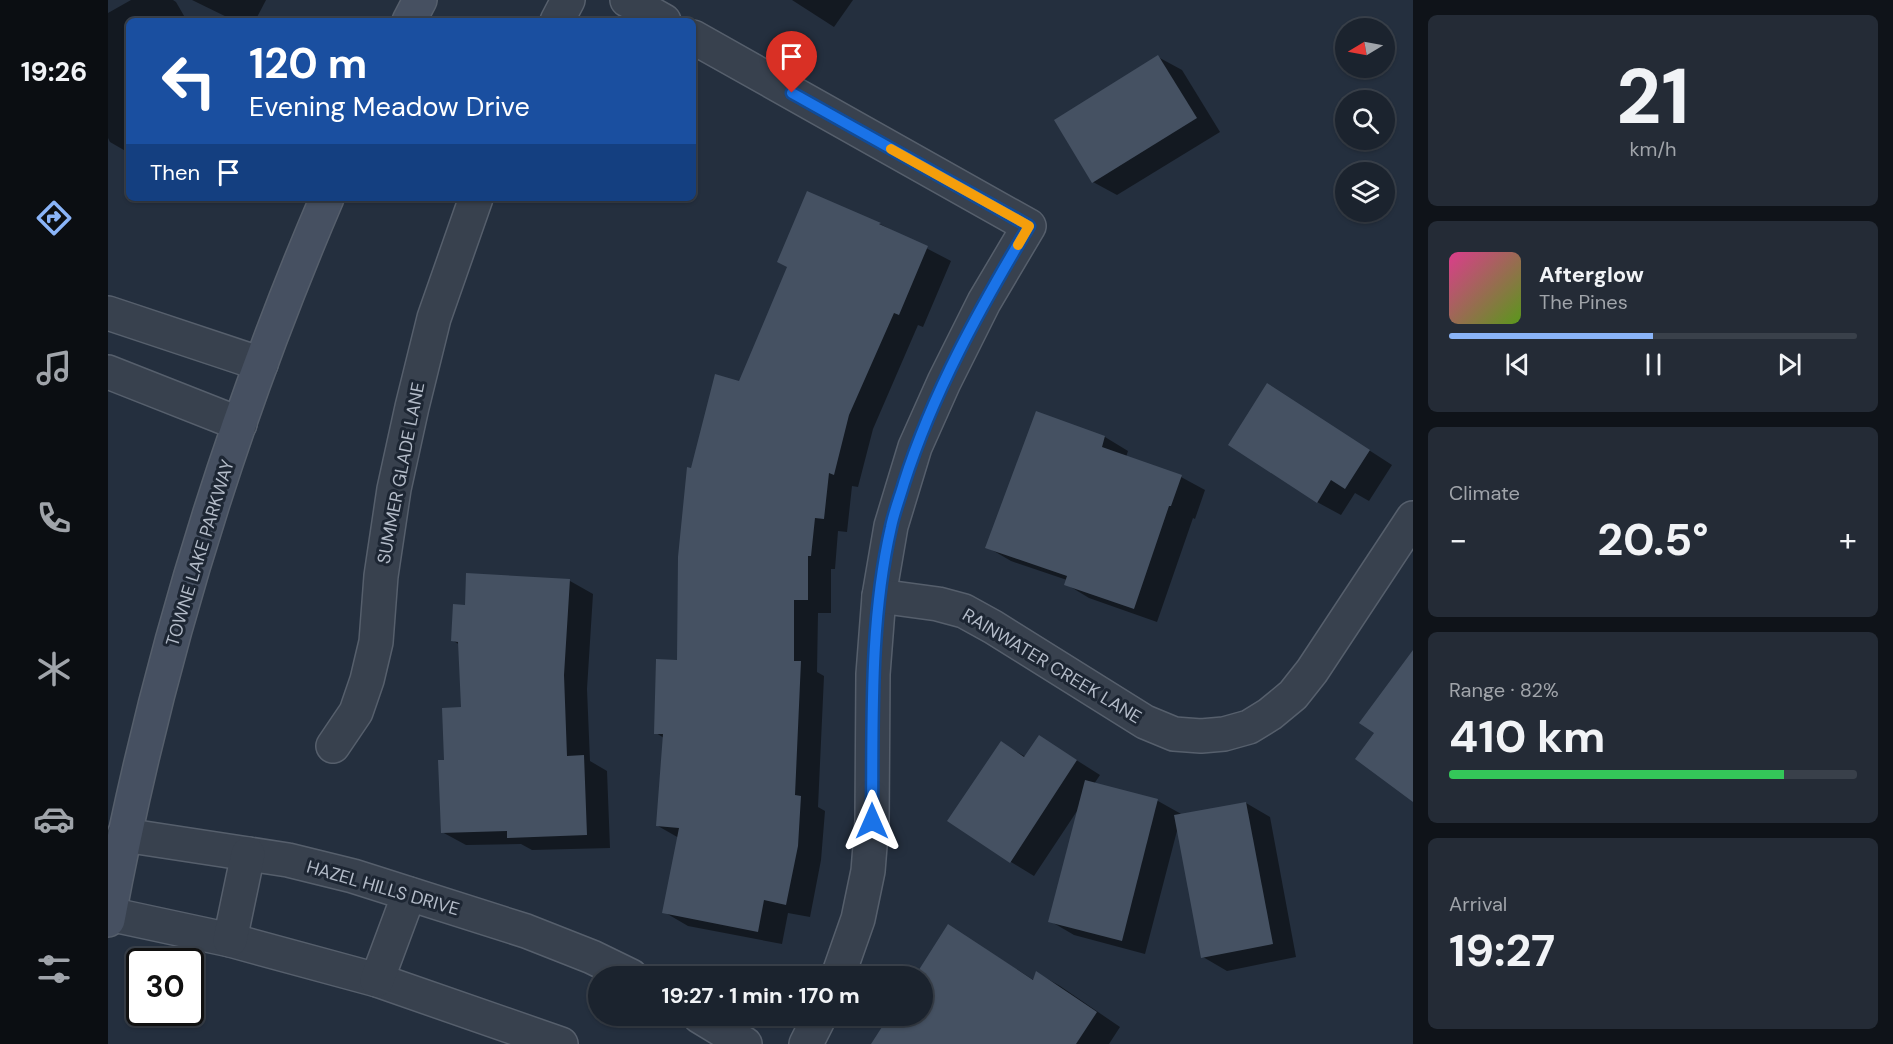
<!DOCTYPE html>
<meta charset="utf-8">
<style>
body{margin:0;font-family:"DM Sans",sans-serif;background:#242b36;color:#f1f3f6;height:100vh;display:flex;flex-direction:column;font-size:22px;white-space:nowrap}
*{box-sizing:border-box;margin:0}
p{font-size:20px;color:#a0a4aa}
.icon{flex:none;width:33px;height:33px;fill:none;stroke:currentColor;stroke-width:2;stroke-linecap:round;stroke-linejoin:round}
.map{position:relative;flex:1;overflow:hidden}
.side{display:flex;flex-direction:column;gap:15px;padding:15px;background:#0f1319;width:480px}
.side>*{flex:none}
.banner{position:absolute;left:18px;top:18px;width:570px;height:183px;border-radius:9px;box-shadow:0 2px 4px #0004,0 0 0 2px #39404a;background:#1a4fa0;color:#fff;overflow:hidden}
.needle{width:39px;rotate:260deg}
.buttons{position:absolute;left:1227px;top:18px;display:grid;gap:12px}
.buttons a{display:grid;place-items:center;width:60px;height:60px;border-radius:50%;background:#1b232e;box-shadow:0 2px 4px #0004,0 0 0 2px #39404a;font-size:30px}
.speed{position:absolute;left:18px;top:948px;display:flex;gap:12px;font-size:30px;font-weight:700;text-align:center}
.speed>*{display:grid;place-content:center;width:78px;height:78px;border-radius:50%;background:#1b232e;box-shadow:0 2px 4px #0004,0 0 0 2px #39404a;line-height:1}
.speed .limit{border:3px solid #111;border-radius:9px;background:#fff;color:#111}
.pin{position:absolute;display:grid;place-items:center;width:51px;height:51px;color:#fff;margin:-62px -26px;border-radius:50% 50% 50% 0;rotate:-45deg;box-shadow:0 0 6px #0007}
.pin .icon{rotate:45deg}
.me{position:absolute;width:66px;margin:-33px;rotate:0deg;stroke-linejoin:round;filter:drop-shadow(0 0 4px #0008)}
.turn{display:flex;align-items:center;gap:21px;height:126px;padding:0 24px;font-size:27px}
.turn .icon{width:78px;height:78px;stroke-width:2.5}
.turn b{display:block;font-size:42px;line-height:51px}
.then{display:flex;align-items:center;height:57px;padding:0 24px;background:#0003;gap:12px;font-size:22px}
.big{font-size:45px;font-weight:700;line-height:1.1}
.side .card{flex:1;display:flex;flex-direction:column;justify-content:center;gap:9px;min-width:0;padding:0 21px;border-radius:9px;background:#242b36}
.side .dial{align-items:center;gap:0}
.dial b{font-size:78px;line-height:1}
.song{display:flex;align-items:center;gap:18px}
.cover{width:72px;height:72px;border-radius:9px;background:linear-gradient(135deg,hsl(330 70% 55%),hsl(90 70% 35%))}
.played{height:6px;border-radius:3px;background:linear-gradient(90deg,#8ab4f8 50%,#39404a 50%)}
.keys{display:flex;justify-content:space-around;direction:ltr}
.heat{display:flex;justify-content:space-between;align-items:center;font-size:33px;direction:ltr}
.charge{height:9px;border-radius:4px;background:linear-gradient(90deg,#34c759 82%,#39404a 0)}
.trip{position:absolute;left:480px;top:966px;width:345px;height:60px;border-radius:30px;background:#1b232e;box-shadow:0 2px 4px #0004,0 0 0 2px #39404a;font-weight:700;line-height:60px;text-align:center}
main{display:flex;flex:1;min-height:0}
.tabs{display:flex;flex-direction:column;width:108px;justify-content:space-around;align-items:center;background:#0b0e12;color:#a0a4aa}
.tabs .icon{width:42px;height:42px}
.tabs .selected{color:#8ab4f8}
.tabs b{font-size:27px;color:#f1f3f6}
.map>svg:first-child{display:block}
.shadow{fill:#0007}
.building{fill:#455162}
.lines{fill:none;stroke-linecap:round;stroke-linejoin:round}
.street-casing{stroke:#565f6c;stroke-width:36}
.secondary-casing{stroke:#565f6c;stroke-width:36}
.street{stroke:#38414e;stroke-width:33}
.secondary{stroke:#465061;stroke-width:33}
.route-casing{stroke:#114b97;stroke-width:15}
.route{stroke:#1a73e8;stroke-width:10}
.slow{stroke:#f59e0b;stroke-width:10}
.labels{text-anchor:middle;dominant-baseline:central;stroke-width:6;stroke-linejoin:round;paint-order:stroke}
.street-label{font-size:18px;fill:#b4bcc9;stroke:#1d2633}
</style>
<main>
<nav class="tabs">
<b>19:26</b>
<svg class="icon selected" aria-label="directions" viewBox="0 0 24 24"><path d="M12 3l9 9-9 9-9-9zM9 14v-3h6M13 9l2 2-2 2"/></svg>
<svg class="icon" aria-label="music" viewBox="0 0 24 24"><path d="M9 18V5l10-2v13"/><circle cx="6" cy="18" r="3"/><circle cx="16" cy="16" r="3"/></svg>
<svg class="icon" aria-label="phone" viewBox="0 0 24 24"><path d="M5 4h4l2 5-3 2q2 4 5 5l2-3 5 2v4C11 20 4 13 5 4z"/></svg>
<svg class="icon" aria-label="climate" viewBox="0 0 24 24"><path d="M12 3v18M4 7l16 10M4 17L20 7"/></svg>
<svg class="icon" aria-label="car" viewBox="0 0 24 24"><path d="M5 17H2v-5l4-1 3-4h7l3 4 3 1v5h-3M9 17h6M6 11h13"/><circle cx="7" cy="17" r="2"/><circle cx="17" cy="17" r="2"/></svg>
<svg class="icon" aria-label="filters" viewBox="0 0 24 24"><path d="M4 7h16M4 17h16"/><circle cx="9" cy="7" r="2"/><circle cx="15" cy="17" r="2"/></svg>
</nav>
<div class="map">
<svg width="1305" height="1044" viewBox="0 0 1305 1044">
<rect width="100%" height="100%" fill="#242f3e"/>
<g class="shadow">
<polygon points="23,0 65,0 68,2 79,21 21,21 21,153 2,142 0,138 0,13"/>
<polygon points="84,0 158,0 147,21 127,21"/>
<polygon points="684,0 745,0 726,27"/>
<polygon points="1050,57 1074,70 1112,132 1009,195 985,182"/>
<polygon points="700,193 772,224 843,261 815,327 810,325 765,429 750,487 744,486 739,532 730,531 727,569 723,569 723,613 710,613 709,672 716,676 710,807 717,811 713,860 702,917 680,913 674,944 580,926 556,912 571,838 550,826 556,738 548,733 570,661 584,469 632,382 681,267"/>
<polygon points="1160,385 1284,465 1261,501 1247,493 1233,515 1209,502"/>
<polygon points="929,413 997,437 1020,451 1018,457 1073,477 1097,490 1087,519 1085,518 1049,622 981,598 958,584 959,580 903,561 879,547"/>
<polygon points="462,581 485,594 479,689 482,761 499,771 502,848 424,850 413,844 358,845 334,832 338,761 355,708 352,645 344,640 358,606"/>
<polygon points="932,737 992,775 986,784 1050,801 1075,815 1138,803 1162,817 1188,957 1119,971 1095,957 1070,827 1037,954 966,935 942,921 971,808 926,876 903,862 893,743 918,757"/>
<polygon points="841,926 927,981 929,973 952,986 1012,1027 1001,1044 773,1044 767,1040 783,1016 814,1016 814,976 808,976"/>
</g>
<g class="building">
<polygon points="1050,55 1089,118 984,183 946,120"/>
<polygon points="699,191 773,223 771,224 820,246 791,315 786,313 741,415 726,475 721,473 716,519 707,518 703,556 700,556 700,600 686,600 686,661 693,661 687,795 693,796 690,846 678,905 656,900 650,932 554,913 571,828 548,826 555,734 546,734 548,659 569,660 570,557 579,467 583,468 607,374 631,381 679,267 669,262"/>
<polygon points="1159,383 1262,450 1237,489 1223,480 1209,503 1120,445"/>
<polygon points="928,411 997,436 994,447 1074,475 1063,506 1061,506 1026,609 956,585 959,576 877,548"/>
<polygon points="358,573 462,579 456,675 459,756 476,755 479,835 399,838 399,831 333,833 330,760 336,760 334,708 353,707 350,642 343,641 345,604 357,605"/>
<polygon points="1305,650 1305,802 1247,759 1266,733 1251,723"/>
<polygon points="931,735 969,760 902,863 839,821 893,741 916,757"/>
<polygon points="977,780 1050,799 1014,941 940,922"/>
<polygon points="1138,802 1165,944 1093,958 1066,815"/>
<polygon points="840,924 925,980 928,971 989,1012 968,1044 763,1044 781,1016 814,1016 814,976 807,976"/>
</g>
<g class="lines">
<defs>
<g id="street">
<polyline points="519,0 556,21"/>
<polyline points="449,21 460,0"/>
<polyline points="585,37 921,226 876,302 836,382 807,447 783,526 771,596 765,674 764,821 760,871 750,919 730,976"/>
<polyline points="0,313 153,364"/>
<polyline points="0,372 132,424"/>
<polyline points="771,596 830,604 856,611 885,627 1037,722 1066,734 1093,736 1116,734 1141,727 1162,714 1185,695 1204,671 1305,518"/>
<polyline points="225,746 248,712 259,680 268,642 273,576 286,489 304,407 326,318 368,198"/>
<polyline points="16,835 180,860 245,876 418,931 484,957 523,976"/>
<polyline points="1,914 122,940 269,980 453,1044"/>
<polyline points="122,940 140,854"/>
<polyline points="269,980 301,894"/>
<polyline points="591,1016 637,1044"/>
<polyline points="698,1044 712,1016"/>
</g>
<g id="secondary">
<polyline points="301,21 312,0"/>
<path d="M0,920C46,672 120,429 219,198"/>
</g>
</defs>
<use href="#street" class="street-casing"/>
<use href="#secondary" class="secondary-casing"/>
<use href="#street" class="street"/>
<use href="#secondary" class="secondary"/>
</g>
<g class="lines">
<defs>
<path id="route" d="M684,93L921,226C872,308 825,392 796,483C792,497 786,512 783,527C761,623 765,723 764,821"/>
</defs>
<use href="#route" class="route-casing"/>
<use href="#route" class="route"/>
<polyline class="slow" points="783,149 921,226 910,245"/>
</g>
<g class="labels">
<g class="street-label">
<text transform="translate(293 473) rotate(-79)">SUMMER GLADE LANE</text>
<text transform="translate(92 553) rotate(-73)">TOWNE LAKE PARKWAY</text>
<text transform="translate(944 666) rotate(31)">RAINWATER CREEK LANE</text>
<text transform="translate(275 888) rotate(16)">HAZEL HILLS DRIVE</text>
</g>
</g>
</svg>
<div class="buttons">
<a><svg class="needle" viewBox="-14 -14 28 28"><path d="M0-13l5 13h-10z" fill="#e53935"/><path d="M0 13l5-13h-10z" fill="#a0a4aa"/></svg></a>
<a><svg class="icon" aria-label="search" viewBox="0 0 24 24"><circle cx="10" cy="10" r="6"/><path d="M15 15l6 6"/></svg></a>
<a><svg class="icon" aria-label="layers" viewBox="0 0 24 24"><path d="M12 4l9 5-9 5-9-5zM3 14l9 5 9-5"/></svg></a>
</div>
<div class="speed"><div class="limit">30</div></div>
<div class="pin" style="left:684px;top:93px;background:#d93025"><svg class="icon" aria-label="arrive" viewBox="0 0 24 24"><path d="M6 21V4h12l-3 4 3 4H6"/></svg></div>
<svg class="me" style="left:764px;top:821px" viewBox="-20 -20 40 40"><path d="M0-17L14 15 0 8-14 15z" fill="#1a73e8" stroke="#fff" stroke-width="4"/></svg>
<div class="trip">19:27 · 1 min · 170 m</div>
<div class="banner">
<div class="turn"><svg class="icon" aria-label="left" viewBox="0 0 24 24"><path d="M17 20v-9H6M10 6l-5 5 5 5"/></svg><div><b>120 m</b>Evening Meadow Drive</div></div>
<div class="then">Then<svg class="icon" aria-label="arrive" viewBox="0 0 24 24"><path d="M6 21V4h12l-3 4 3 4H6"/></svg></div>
</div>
</div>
<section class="side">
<div class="card dial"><b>21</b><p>km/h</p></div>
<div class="card">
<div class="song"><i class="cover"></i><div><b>Afterglow</b><p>The Pines</p></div></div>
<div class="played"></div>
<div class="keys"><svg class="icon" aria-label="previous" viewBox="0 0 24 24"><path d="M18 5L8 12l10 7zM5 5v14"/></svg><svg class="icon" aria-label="pause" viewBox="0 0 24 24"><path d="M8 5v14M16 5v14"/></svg><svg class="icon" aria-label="next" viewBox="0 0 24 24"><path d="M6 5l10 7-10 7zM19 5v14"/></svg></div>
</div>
<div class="card"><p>Climate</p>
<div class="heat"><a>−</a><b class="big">20.5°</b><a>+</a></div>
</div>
<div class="card"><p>Range · 82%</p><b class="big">410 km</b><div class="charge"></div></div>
<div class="card"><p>Arrival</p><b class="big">19:27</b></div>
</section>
</main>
